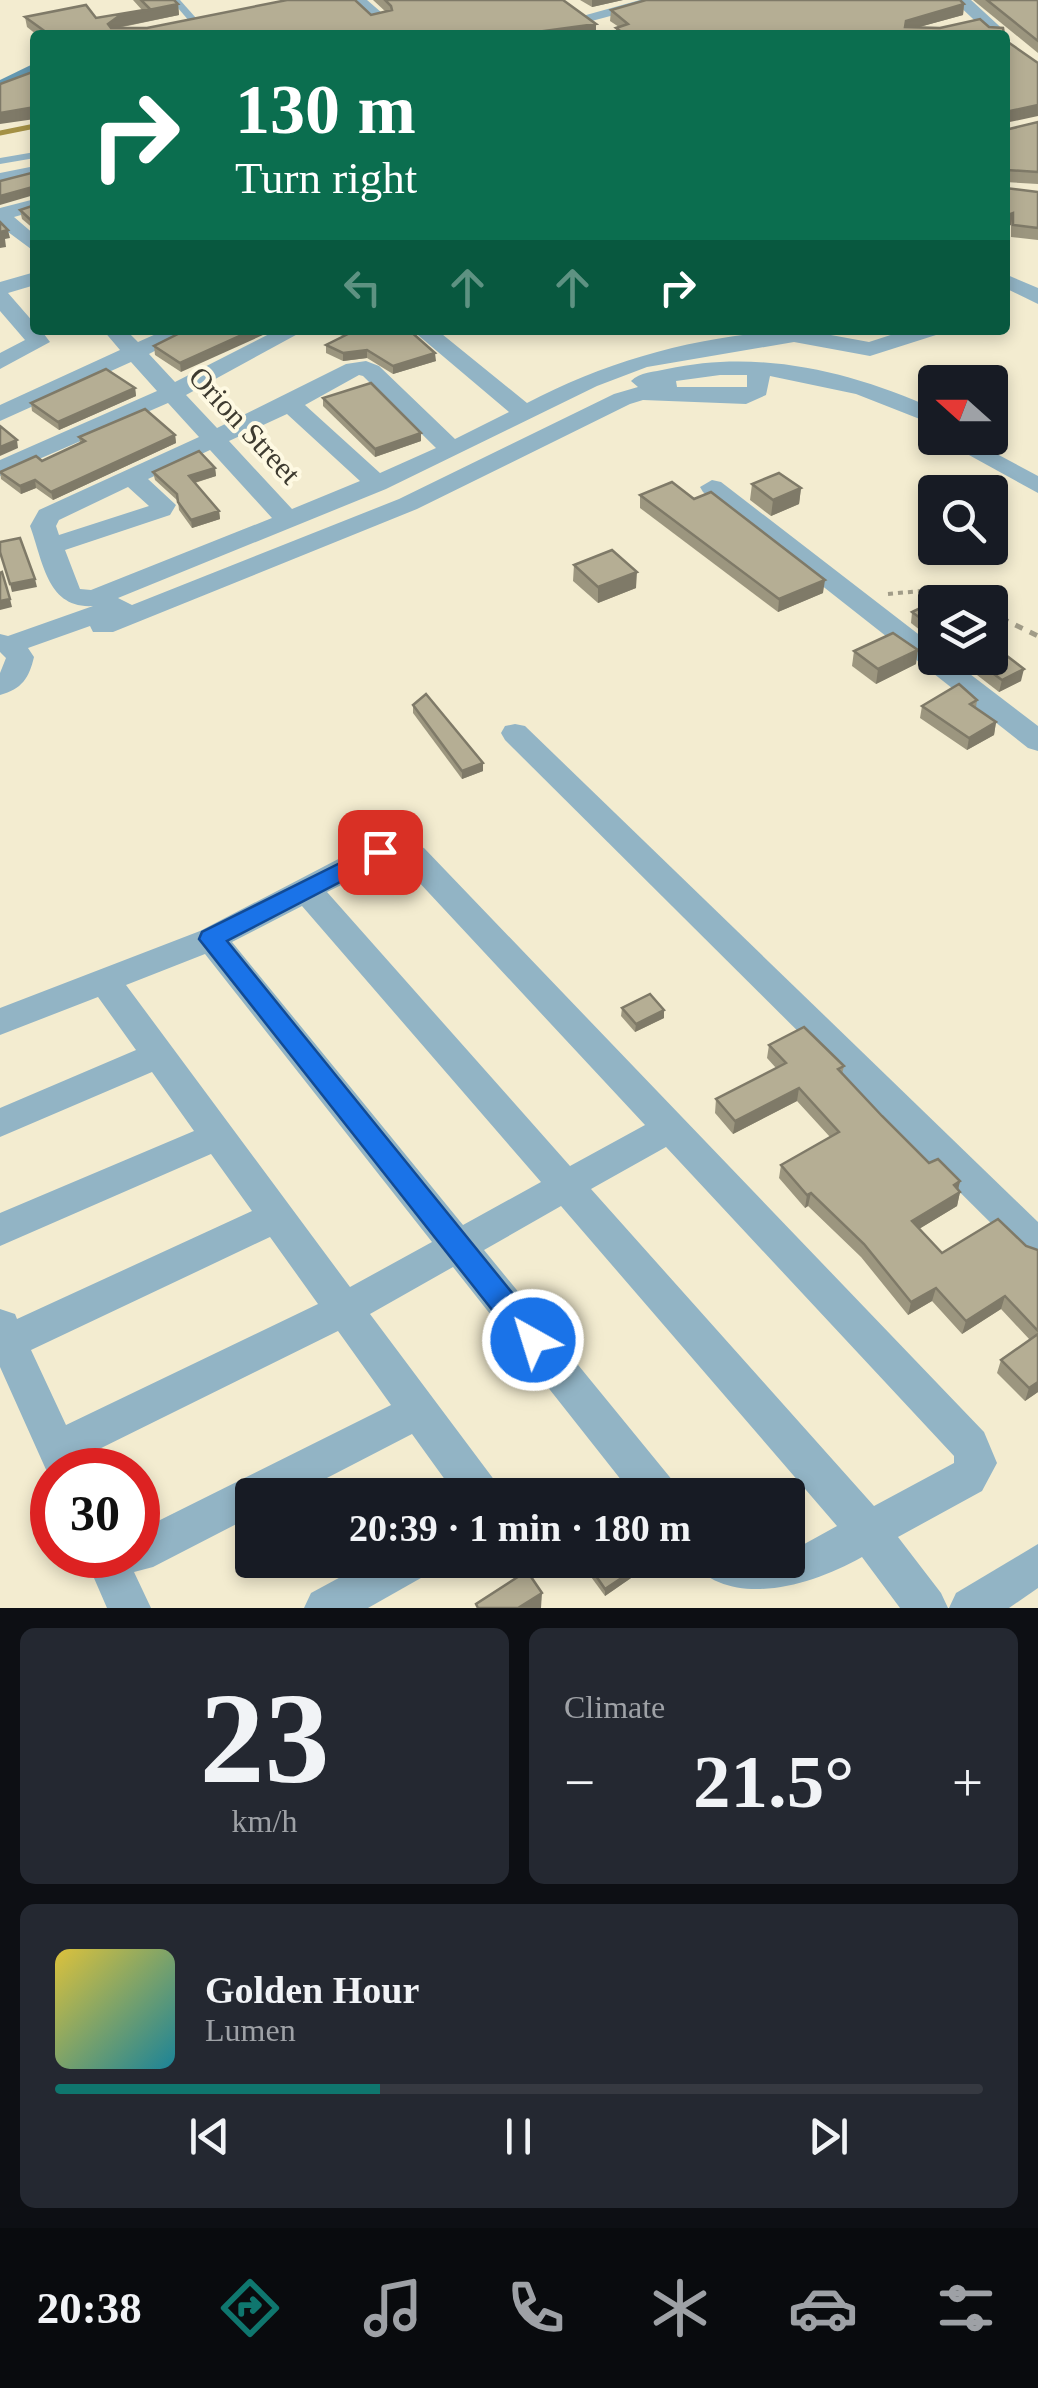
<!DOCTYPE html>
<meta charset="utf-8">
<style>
body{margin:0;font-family:Georgia,serif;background:#242831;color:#f1f3f6;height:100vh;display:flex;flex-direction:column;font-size:38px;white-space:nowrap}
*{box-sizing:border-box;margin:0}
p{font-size:32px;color:#9ea1a6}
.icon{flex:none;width:55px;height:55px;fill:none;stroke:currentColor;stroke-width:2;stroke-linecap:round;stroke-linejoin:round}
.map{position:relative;height:1608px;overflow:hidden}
.side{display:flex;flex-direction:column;gap:20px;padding:20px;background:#0d0f14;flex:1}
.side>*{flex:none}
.guide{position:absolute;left:30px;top:30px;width:980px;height:305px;border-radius:10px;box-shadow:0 5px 15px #0003;background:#0b6e4f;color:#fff;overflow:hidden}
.needle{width:65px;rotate:291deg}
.buttons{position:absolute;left:918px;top:365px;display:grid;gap:20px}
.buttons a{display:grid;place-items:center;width:90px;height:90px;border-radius:10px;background:#171b24;box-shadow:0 5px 15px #0003;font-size:50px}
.speed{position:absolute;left:30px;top:1448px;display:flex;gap:20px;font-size:50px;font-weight:700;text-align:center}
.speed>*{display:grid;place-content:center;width:130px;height:130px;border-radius:50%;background:#171b24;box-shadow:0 5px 15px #0003;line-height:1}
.speed .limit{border:15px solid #d22;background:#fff;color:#111}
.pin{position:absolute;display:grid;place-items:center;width:85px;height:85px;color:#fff;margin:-42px;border-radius:20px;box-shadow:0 5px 15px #0006}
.me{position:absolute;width:110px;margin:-55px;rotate:321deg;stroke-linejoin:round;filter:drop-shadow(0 0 8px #0008)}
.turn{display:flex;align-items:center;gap:35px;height:210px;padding:0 40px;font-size:45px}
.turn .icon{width:130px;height:130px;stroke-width:2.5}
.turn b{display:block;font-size:70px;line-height:85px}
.lanes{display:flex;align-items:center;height:95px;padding:0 40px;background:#0003;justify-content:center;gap:50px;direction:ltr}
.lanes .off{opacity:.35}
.big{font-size:75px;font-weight:700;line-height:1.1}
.side .widget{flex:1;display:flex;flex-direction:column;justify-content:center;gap:15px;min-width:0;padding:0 35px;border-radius:15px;background:#242831}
.side .dial{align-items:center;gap:0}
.dial b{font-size:130px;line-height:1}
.song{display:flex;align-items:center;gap:30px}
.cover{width:120px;height:120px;border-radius:15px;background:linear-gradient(135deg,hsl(50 70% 55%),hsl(190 70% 35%))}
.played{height:10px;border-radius:5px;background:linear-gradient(90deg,#0f766e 35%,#363941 35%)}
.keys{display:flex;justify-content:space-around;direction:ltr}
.heat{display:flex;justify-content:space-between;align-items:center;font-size:55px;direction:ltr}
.side .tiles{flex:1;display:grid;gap:20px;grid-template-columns:1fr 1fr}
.widget:last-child{grid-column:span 2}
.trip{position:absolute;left:235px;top:1478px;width:570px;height:100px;border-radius:10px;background:#171b24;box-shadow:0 5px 15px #0003;font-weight:700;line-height:100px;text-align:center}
.menu{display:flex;height:160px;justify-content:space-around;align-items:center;background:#090b0e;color:#9ea1a6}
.menu .icon{width:70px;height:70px}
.menu .active{color:#0f766e}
.menu b{font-size:45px;color:#f1f3f6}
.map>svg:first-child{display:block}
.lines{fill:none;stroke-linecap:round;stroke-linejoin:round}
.stream{stroke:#a49145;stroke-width:5}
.path-far1{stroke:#a19c88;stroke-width:4;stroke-dasharray:5 5;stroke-linecap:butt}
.path{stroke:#a19c88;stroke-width:5;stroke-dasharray:8 8;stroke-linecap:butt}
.lane{fill:#92b4c5;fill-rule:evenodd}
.street{fill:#92b4c5;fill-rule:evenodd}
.secondary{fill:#6498b1;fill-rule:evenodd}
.wall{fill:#9c967f}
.shaded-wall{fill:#7f7a68}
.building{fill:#b5ae94;stroke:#7f7a68;stroke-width:2.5}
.route{fill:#1a73e8;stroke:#114b97;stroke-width:2.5}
.labels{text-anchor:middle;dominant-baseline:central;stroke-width:8;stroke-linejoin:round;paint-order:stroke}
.far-street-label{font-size:30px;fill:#3e3b30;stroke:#fef9e2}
</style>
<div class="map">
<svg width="1038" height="1608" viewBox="0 0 1038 1608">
<rect width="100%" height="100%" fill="#f3ecd0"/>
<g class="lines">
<polyline class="stream" points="0,133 35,126"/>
<g class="path-far1">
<polyline points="888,594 931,590 972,602"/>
<polyline points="990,612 1006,620"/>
</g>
<polyline class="path" points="1001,618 1038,636"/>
<g class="lane">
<polygon points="171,0 180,0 196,18 196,22 190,22"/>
<polygon points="35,152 35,158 0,164 0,158"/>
</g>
<g class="street">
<polygon points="348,0 367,0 389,19 374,23"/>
<polygon points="640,0 670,0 588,22 579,17"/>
<polygon points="953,0 971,0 1009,35 1005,39 1005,35 990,35"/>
<polygon points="35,166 35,178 0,185 0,173"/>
<polygon points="35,199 35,211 14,217 35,235 35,252 0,226 0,208"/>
<polygon points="35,272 35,285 8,293 35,324 35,330 41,330 50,342 0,369 0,353 25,340 0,311 0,282"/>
<polygon points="1005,274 1038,288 1038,304 1005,288"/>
<path d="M103,330H126L138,342L165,330H194L149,354L175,382L277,330H305L186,395L217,428L346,364L366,361L379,366L455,439L509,412L412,330H437L527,403C618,355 719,330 822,330L820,333L869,342L906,330H939L936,335L870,356L794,342L647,367L597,386L386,489L118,598L132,605L399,499L614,394L638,387L631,381C640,372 654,372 667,369C759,349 850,371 935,409V425L856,394L770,376L766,395L746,404L643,400L630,404L417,509L113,632H93L90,626L28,648L34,657C29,678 22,689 0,695V673L6,658L0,652V634L8,636L93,606C47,609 43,561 30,526L39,510L199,437L168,403L0,476V460L157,391L131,362L0,421V405L120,350ZM359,375L363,376L436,448L380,473L305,405ZM720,375H747V387H677L676,381ZM287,414L360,481L292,509L229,441ZM210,450L272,518L91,590L80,589L65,550L170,515L176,505L148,479ZM128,487L149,506L59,535L56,526L59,520Z"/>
<polygon points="938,438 967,438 1038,476 1038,493"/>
<polygon points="712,480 721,482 935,647 935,658 949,658 1038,726 1038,751 1028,748 703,492 700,487"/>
<polygon points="515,724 525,726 1038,1222 1038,1262 1025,1257 505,740 501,733 505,726"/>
<path d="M395,838L424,848L984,1432L997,1463L982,1491L898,1537L941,1593L948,1608H900L862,1557C805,1589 728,1608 689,1560H741L750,1568L788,1560V1553L837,1526L561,1206L484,1250L673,1481L679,1495H633L453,1267L370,1314L495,1481L501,1495H456L412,1434L294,1495H252V1516L153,1567L134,1572L151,1608H107L84,1555H138V1531L391,1405L338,1331L81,1458L86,1470H52V1483L0,1367V1309L15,1314L17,1319L252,1211L211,1154L0,1246V1213L194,1131L152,1072L0,1137V1108L136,1050L98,997L0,1035V1008L200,931L369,843ZM393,860L402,864L645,1125L570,1166L327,892ZM302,906L541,1182L463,1225L232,942ZM205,954L432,1242L350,1287L126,985ZM666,1147L954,1456V1463L874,1506L591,1189ZM270,1237L318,1304L66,1425L31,1350Z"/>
<polygon points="1038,1544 1038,1588 1009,1608 949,1608 956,1593"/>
<polygon points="372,1560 434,1560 428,1574 368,1608 304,1608 311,1593"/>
</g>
<polygon class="secondary" points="35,63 35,75 0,93 0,80"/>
</g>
<g class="wall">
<polygon points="133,0 174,0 178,4 179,15 118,28 147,28 371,15 386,12 373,0 563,0 596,24 596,34 37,35 27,27 25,17 96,18 142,10"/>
<polygon points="580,0 623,0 592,7"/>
<polygon points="973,0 1038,0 1038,53"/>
<polygon points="964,4 963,15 919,27 989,27 1004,35 616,35 616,28 619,27 610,21 611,10"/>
<polygon points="1038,122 1038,184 1005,182 1005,130"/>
<polygon points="1005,188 1038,192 1038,240 1011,237 1011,225 1005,227"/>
<polygon points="35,205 35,230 22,219 20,210"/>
<polygon points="186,330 181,372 155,355 154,346"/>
<polygon points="340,330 409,330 436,361 393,374 367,358 343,361 326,353 326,345 343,336 340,335"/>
<polygon points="135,388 136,396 59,430 32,411 31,403"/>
<polygon points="323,398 421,433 421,441 375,457 323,406"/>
<polygon points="175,435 176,443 53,500 36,488 21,494 1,479 0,471 42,461 80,443 79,437"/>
<polygon points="215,468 216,476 195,483 219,511 220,519 192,528 179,510 178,501 155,480 153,472"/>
<polygon points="752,484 801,488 799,504 771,516 750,500"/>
<polygon points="640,495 823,593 778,612 640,508"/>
<polygon points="574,565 636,588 598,603 573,581"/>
<polygon points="935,602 935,642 911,623 912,612"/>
<polygon points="854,651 916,664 876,684 852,666"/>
<polygon points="955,658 990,658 1021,681 999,692"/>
<polygon points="977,700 976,708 996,722 994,735 967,750 920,718 922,706"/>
<polygon points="413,705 483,763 483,771 462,779 413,713"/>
<polygon points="622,1008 664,1010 664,1018 635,1032 621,1016"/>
<polygon points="769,1045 844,1066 842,1074 882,1116 929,1163 960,1181 958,1190 960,1192 957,1206 919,1229 942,1253 1026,1246 1038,1250 1038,1392 1025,1401 997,1373 1001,1360 1030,1340 1001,1309 962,1334 932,1301 908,1315 861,1257 808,1206 805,1208 779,1178 781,1165 830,1137 797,1101 733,1134 715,1113 716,1099 776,1068 767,1058"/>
<polygon points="583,1560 624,1560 631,1578 605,1596 583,1566"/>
</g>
<g class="shaded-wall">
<polygon points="592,0 623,0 592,7"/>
<polygon points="178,4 179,15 120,27 109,34 108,24 119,16"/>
<polygon points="964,4 963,15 905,31 906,21"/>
<polygon points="596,24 596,34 536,35 536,32"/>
<polygon points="1038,105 1038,116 1005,123 1005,112"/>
<polygon points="35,107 35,119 0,124 0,113"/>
<polygon points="33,187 34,195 0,205 0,196"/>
<polygon points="1013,213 1011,225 1005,227 1005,216"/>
<polygon points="8,230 10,238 5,239 6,247 0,248 0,232"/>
<polygon points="253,330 274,330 181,372 180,363"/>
<polygon points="367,350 367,358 343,361 343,353"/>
<polygon points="435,353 436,361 393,374 393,366"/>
<polygon points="135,388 136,396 59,430 58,422"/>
<polygon points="421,433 421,441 375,457 375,449"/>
<polygon points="175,435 176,443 53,500 51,492"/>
<polygon points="17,440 18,448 0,456 0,447"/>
<polygon points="215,468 216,476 190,484 189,476"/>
<polygon points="35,480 36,488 21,494 20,486"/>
<polygon points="801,488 799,504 771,516 773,500"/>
<polygon points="219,511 220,519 192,528 191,520"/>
<polygon points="637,572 636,588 598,603 598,587"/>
<polygon points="35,579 37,587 12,592 10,584"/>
<polygon points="825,580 823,593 778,612 779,599"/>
<polygon points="10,599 12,607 0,610 0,601"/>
<polygon points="918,650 916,664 876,684 878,669"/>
<polygon points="1024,669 1021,681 999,692 1002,680"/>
<polygon points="996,722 994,735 967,750 969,738"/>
<polygon points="483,763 483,771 462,779 462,771"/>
<polygon points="664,1010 664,1018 635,1032 636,1024"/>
<polygon points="799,1088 797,1101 733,1134 735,1121"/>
<polygon points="960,1181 957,1194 960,1192 957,1206 909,1235 912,1221"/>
<polygon points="811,1193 808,1206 805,1208 807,1195"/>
<polygon points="936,1288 932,1301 908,1315 911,1302"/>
<polygon points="1005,1296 1001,1309 962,1334 966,1321"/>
<polygon points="1038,1382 1038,1392 1025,1401 1029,1388"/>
<polygon points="632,1571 631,1578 605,1596 605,1589"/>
<polygon points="542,1593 541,1608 518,1608"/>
</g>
<g class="building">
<polygon points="141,0 174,0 178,4 119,16 108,24 111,28 147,28 287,0 355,0 371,15 392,10 391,6 385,0 563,0 596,24 536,32 540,35 433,35 431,33 420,35 50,35 25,17 86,5 96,18 150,9"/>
<polygon points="646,0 960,0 964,4 906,21 905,27 940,28 980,19 989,27 1003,28 1004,35 626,35 616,28 628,24 611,10"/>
<polygon points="987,0 1038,0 1038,41"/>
<polygon points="1005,40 1038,63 1038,105 1005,112"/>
<polygon points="35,71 35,107 0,113 0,84"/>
<polygon points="1038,122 1038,172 1007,170 1005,172 1005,130"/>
<polygon points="35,172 35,189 33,187 0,196 0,181"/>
<polygon points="1005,188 1038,192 1038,228 1013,225 1013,213 1005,216"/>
<polygon points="35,205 35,222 34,223 20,210"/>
<polygon points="0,222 8,230 0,232"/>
<polygon points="186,330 253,330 180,363 154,346"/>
<polygon points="347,330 409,330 435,353 393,366 367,350 343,353 326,345 352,332"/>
<polygon points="106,369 135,388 58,422 31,403"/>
<polygon points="371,383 421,433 375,449 323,398"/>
<polygon points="145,409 175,435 51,492 35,480 20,486 0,472 36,456 42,461 85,441 79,437"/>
<polygon points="0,426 17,440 0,447"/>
<polygon points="199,451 215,468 189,476 219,511 191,520 178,502 177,494 153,472"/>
<polygon points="779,473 801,488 773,500 752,484"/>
<polygon points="672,482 694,499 711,492 825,580 779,599 640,495"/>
<polygon points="20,538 35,579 10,584 0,552 0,542"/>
<polygon points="612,550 637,572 598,587 574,565"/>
<polygon points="2,572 10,599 0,601 0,573"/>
<polygon points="935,601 937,602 935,602 935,629 912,612"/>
<polygon points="893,633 918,650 878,669 854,651"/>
<polygon points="990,643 1024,669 1002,680 972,658 990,658"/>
<polygon points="959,684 977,700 970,704 996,722 969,738 922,706"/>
<polygon points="426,694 483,763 462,771 413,705"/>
<polygon points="650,994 664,1010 636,1024 622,1008"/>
<polygon points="804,1027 844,1066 838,1069 882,1116 929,1163 938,1159 960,1181 954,1185 960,1192 912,1221 942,1253 998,1219 1026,1246 1038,1250 1038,1331 1005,1296 966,1321 936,1288 911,1302 864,1244 811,1193 807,1195 781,1165 839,1132 799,1088 735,1121 716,1099 786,1063 769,1045"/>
<polygon points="1038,1334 1038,1382 1029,1388 1001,1360"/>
<polygon points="585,1560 624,1560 632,1571 605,1589"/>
<polygon points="527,1571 542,1593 518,1608 478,1608 476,1604"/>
</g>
<polygon class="route" points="380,843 388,846 391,852 388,857 227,941 543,1331 548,1340 543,1349 533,1353 523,1349 199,939 202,932"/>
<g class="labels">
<g class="far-street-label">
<text transform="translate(245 425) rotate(47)">Orion Street</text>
</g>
</g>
</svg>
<div class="buttons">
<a><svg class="needle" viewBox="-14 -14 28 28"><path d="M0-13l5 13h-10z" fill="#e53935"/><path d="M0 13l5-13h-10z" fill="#9ea1a6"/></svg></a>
<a><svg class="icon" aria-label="search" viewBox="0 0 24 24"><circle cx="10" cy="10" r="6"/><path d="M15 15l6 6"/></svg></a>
<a><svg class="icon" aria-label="layers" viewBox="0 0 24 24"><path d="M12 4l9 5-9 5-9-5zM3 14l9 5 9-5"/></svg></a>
</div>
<div class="speed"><div class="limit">30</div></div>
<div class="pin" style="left:380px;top:852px;background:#d93025"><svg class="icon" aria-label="arrive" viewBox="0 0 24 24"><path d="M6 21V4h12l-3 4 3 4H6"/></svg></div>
<svg class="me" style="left:533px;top:1340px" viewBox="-20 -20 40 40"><circle r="17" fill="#1a73e8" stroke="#fff" stroke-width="3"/><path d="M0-11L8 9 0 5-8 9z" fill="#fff"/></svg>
<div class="trip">20:39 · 1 min · 180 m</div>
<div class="guide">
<div class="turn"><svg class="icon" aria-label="right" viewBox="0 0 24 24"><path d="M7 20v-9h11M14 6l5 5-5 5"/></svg><div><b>130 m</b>Turn right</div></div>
<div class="lanes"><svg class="icon off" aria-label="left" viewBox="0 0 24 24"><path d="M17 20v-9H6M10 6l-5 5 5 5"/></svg><svg class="icon off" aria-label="ahead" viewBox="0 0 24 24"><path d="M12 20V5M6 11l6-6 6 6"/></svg><svg class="icon off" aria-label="ahead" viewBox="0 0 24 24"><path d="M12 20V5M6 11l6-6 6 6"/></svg><svg class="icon" aria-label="right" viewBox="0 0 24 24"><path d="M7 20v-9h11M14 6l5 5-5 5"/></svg></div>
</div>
</div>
<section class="side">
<div class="tiles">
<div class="widget dial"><b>23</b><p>km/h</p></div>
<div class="widget"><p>Climate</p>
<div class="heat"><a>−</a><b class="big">21.5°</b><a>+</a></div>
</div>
<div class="widget">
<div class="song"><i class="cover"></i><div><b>Golden Hour</b><p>Lumen</p></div></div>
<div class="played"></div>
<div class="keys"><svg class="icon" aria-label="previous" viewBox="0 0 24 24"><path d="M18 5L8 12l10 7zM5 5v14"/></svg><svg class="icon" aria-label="pause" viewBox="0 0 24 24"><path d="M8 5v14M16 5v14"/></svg><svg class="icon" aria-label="next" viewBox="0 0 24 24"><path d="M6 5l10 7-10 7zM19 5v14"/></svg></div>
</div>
</div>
</section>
<nav class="menu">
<b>20:38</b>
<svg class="icon active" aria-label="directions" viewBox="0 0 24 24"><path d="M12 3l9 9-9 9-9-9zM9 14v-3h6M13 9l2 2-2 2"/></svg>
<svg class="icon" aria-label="music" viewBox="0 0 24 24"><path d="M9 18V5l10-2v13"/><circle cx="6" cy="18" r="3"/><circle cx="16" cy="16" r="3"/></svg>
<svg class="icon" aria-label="phone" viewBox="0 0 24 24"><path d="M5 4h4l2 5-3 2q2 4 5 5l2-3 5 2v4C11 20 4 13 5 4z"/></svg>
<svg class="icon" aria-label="climate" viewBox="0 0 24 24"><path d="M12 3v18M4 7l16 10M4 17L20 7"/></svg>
<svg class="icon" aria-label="car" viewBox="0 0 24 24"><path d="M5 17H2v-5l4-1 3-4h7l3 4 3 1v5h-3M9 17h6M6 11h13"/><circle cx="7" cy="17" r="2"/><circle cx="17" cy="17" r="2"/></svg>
<svg class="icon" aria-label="filters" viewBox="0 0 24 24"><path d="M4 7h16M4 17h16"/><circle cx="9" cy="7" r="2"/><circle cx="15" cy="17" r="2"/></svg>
</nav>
